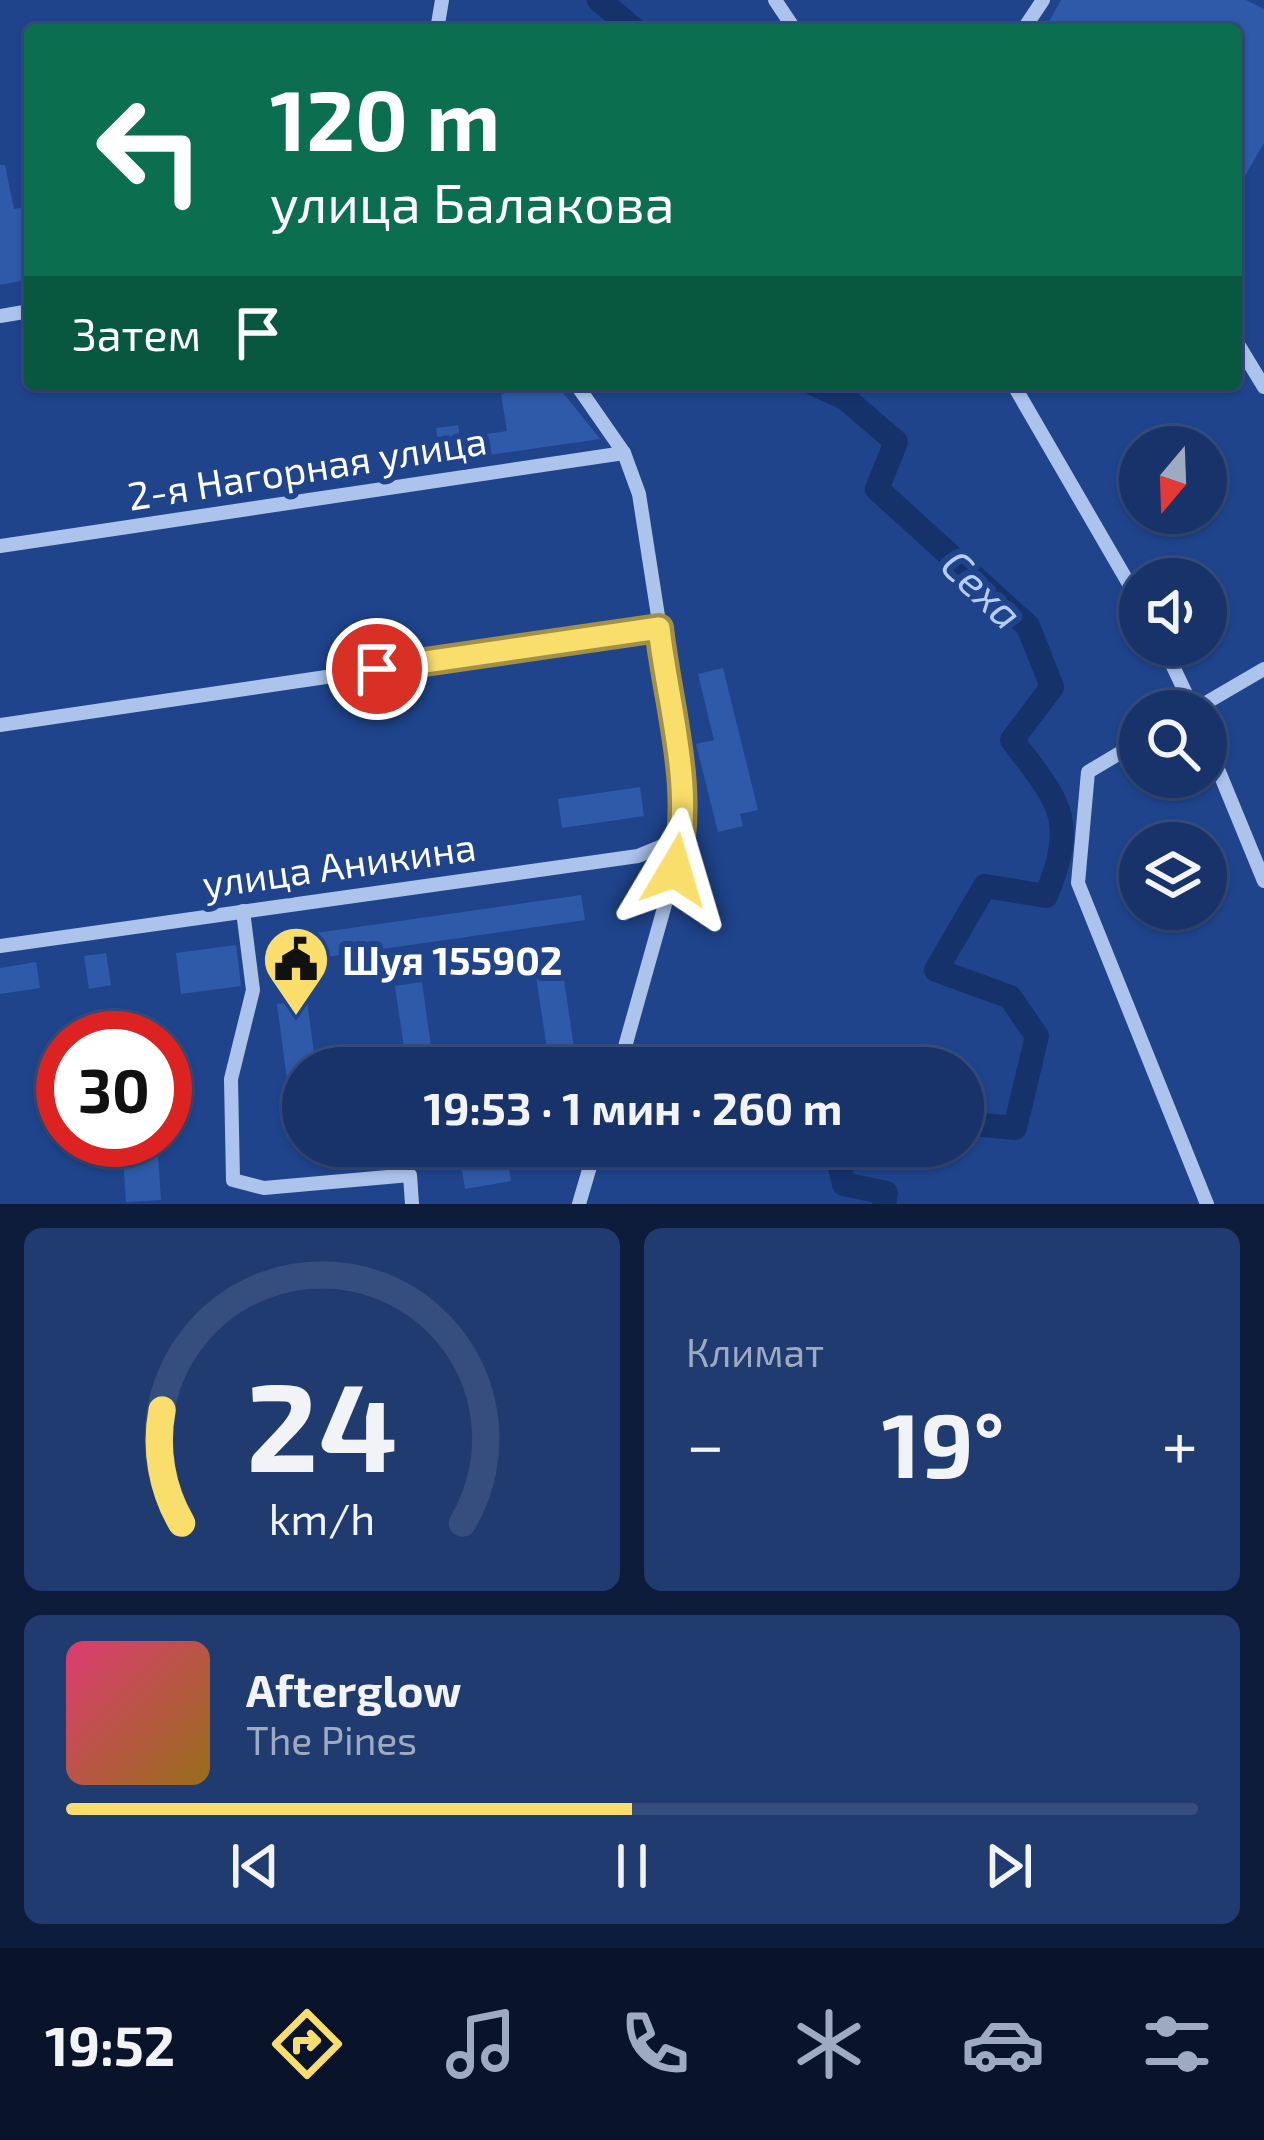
<!DOCTYPE html>
<html lang="ru">
<meta charset="utf-8">
<style>
body{margin:0;font-family:"Exo 2",sans-serif;background:#203b6f;color:#f1f3f6;height:100vh;display:flex;flex-direction:column;font-size:45px;white-space:nowrap}
*{box-sizing:border-box;margin:0}
p{font-size:39px;color:#9eaac0}
.icon{flex:none;width:66px;height:66px;fill:none;stroke:currentColor;stroke-width:2;stroke-linecap:round;stroke-linejoin:round}
.map{position:relative;height:1204px;overflow:hidden}
.details{display:flex;flex-direction:column;gap:24px;padding:24px;background:#0d1c3a;flex:1}
.details>*{flex:none}
.top-card{position:absolute;left:24px;top:24px;width:1218px;height:366px;border-radius:12px;box-shadow:0 3px 9px #0004,0 0 0 3px #364e7d;background:#0b6e4f;color:#fff;overflow:hidden}
.needle{width:78px;rotate:199deg}
.fabs{position:absolute;left:1119px;top:426px;display:grid;gap:24px}
.fabs a{display:grid;place-items:center;width:108px;height:108px;border-radius:50%;background:#173369;box-shadow:0 3px 9px #0004,0 0 0 3px #364e7d;font-size:60px}
.speed{position:absolute;left:36px;top:1011px;display:flex;gap:24px;font-size:60px;font-weight:700;text-align:center}
.speed>*{display:grid;place-content:center;width:156px;height:156px;border-radius:50%;background:#173369;box-shadow:0 3px 9px #0004,0 0 0 3px #364e7d;line-height:1}
.speed .limit{border:18px solid #d22;background:#fff;color:#111}
.pin{position:absolute;display:grid;place-items:center;width:102px;height:102px;color:#fff;margin:-51px;border:6px solid #fff;border-radius:50%;box-shadow:0 3px 12px #0007}
.me{position:absolute;width:132px;margin:-66px;rotate:7deg;stroke-linejoin:round;filter:drop-shadow(0 0 9px #0008)}
.turn{display:flex;align-items:center;gap:42px;height:252px;padding:0 48px;font-size:54px}
.turn .icon{width:156px;height:156px;stroke-width:2.5}
.turn b{display:block;font-size:84px;line-height:102px}
.then{display:flex;align-items:center;height:114px;padding:0 48px;background:#0003;gap:24px;font-size:45px}
.big{font-size:90px;font-weight:700;line-height:1.1}
.details .tile{flex:1;display:flex;flex-direction:column;justify-content:center;gap:18px;min-width:0;padding:0 42px;border-radius:18px;background:#203b6f}
.details .dial{align-items:center;gap:0}
.dial svg{height:312px;overflow:visible;fill:none;stroke:#364e7d;stroke-width:7;stroke-linecap:round;text-anchor:middle}
.dial text{fill:#f1f3f6;stroke:none}
.song{display:flex;align-items:center;gap:36px}
.cover{width:144px;height:144px;border-radius:18px;background:linear-gradient(135deg,hsl(340 70% 55%),hsl(40 70% 35%))}
.played{height:12px;border-radius:6px;background:linear-gradient(90deg,#fade6b 50%,#364e7d 50%)}
.keys{display:flex;justify-content:space-around;direction:ltr}
.heat{display:flex;justify-content:space-between;align-items:center;font-size:66px;direction:ltr}
.details .tiles{flex:1;display:grid;gap:24px;grid-template-columns:1fr 1fr}
.tile:last-child{grid-column:span 2}
.trip{position:absolute;left:282px;top:1047px;width:702px;height:120px;border-radius:60px;background:#173369;box-shadow:0 3px 9px #0004,0 0 0 3px #364e7d;font-weight:700;line-height:120px;text-align:center}
.tab-bar{display:flex;height:192px;justify-content:space-around;align-items:center;background:#09142a;color:#9eaac0}
.tab-bar .icon{width:84px;height:84px}
.tab-bar .active{color:#fade6b}
.tab-bar b{font-size:54px;color:#f1f3f6}
.map>svg:first-child{display:block}
.lines{fill:none;stroke-linecap:round;stroke-linejoin:round}
.river{stroke:#15326a;stroke-width:24}
.building{fill:#2e5aa9}
.minor{stroke:#acc3ec;stroke-width:14}
.route-casing{stroke:#a29046;stroke-width:30}
.route{stroke:#fade6b;stroke-width:21}
.labels{text-anchor:middle;dominant-baseline:central;stroke-width:12;stroke-linejoin:round;paint-order:stroke}
.street-label{font-size:39px;fill:#fff;stroke:#1f448c}
.poi-label{font-size:39px;font-weight:bold;fill:#fff;stroke:#1f448c;text-anchor:start}
.water-label{font-size:42px;font-style:italic;fill:#b7cdf3;stroke:#1f448c}
</style>
<div class="map">
<svg width="1264" height="1204" viewBox="0 0 1264 1204">
<rect width="100%" height="100%" fill="#1f448c"/>
<g class="lines">
<g class="river">
<polyline points="599,0 635,30"/>
<path d="M814,384L845,398L896,442L877,489L1028,626L1052,687L1012,740C1059,802 1078,818 1046,896L985,886L936,970L1010,997L1037,1036L1015,1128L963,1123"/>
<polyline points="835,1146 844,1184 886,1193 884,1204"/>
</g>
</g>
<g class="building">
<polygon points="1061,0 1246,0 1264,9 1264,143 1236,191 1236,30 1044,30"/>
<polygon points="0,165 5,165 14,209 30,206 30,279 0,285"/>
<polygon points="537,384 556,384 600,439 434,463 431,442 438,441 436,428 458,425 460,438 507,431 501,394"/>
<polygon points="723,668 758,810 740,814 743,826 718,832 696,744 714,740 698,674"/>
<polygon points="640,787 644,816 562,828 558,799"/>
<polygon points="581,895 585,920 270,965 267,940"/>
<polygon points="236,945 241,986 181,994 176,953"/>
<polygon points="106,953 111,985 89,989 84,956"/>
<polygon points="560,953 577,1068 550,1068 533,957"/>
<polygon points="36,962 40,988 0,994 0,968"/>
<polygon points="422,982 434,1068 407,1068 395,986"/>
<polygon points="307,1000 316,1068 303,1068 303,1147 296,1148 277,1004"/>
<polygon points="122,1140 157,1140 161,1200 126,1202"/>
<polygon points="508,1163 511,1181 465,1189 462,1170"/>
</g>
<g class="lines">
<g class="minor">
<polyline points="775,0 795,30"/>
<polyline points="437,30 442,0"/>
<polyline points="1023,30 1043,0"/>
<polyline points="0,316 30,311"/>
<polyline points="1236,341 1264,387"/>
<polyline points="576,384 624,453 639,494 673,712 684,837 619,1068"/>
<polyline points="1013,384 1140,603"/>
<polyline points="0,546 624,453"/>
<polyline points="1163,645 1194,711"/>
<polyline points="1192,711 1264,669"/>
<polyline points="0,725 659,628"/>
<polyline points="1206,740 1264,881"/>
<polyline points="1140,741 1088,772 1078,883 1207,1204"/>
<polyline points="243,911 253,990 231,1079 233,1180 264,1188 410,1175 412,1204"/>
<polyline points="0,946 638,856 684,837"/>
<polyline points="579,1204 596,1146"/>
</g>
</g>
<g class="lines">
<defs>
<path id="route" d="M377,669L659,628C668,707 696,791 675,870"/>
</defs>
<use href="#route" class="route-casing"/>
<use href="#route" class="route"/>
</g>
<defs>
<symbol id="civic-pin" viewBox="-11 -11 22 30"><path d="M0 17L-7.5 6A9.5 9.5 0 1 1 7.5 6Z" fill="#fade6b" stroke="#1f448c"/><path d="M-.6-6.5H3V-4.5H.6V-3L4-1V1h2V6H-6V1h2V-1L-.6-3ZM-1.2 2.5V6h2.4V2.5Z" fill="#111"/></symbol>
</defs>
<g fill-rule="evenodd">
<use href="#civic-pin" x="258" y="921" width="76" height="104"/>
</g>
<g class="labels">
<g class="street-label">
<text transform="translate(307 467) rotate(-9)">2-я Нагорная улица</text>
<text transform="translate(339 864) rotate(-8)">улица Аникина</text>
</g>
<g class="poi-label">
<text x="342" y="959">Шуя 155902</text>
</g>
<g class="water-label">
<text transform="translate(983 588) rotate(44)">Сеха</text>
</g>
</g>
</svg>
<div class="fabs">
<a><svg class="needle" viewBox="-14 -14 28 28"><path d="M0-13l5 13h-10z" fill="#e53935"/><path d="M0 13l5-13h-10z" fill="#9eaac0"/></svg></a>
<a><svg class="icon" aria-label="sound" viewBox="0 0 24 24"><path d="M4 9h4l5-4v14l-5-4H4zM17 9q2 3 0 6"/></svg></a>
<a><svg class="icon" aria-label="search" viewBox="0 0 24 24"><circle cx="10" cy="10" r="6"/><path d="M15 15l6 6"/></svg></a>
<a><svg class="icon" aria-label="layers" viewBox="0 0 24 24"><path d="M12 4l9 5-9 5-9-5zM3 14l9 5 9-5"/></svg></a>
</div>
<div class="speed"><div class="limit">30</div></div>
<div class="pin" style="left:377px;top:669px;background:#d93025"><svg class="icon" aria-label="arrive" viewBox="0 0 24 24"><path d="M6 21V4h12l-3 4 3 4H6"/></svg></div>
<svg class="me" style="left:675px;top:870px" viewBox="-20 -20 40 40"><path d="M0-17L14 15 0 8-14 15z" fill="#fade6b" stroke="#fff" stroke-width="4"/></svg>
<div class="trip">19:53 · 1 мин · 260 m</div>
<div class="top-card">
<div class="turn"><svg class="icon" aria-label="left" viewBox="0 0 24 24"><path d="M17 20v-9H6M10 6l-5 5 5 5"/></svg><div><b>120 m</b>улица Балакова</div></div>
<div class="then">Затем<svg class="icon" aria-label="arrive" viewBox="0 0 24 24"><path d="M6 21V4h12l-3 4 3 4H6"/></svg></div>
</div>
</div>
<section class="details">
<div class="tiles">
<div class="tile dial"><svg viewBox="0 0 100 80">
<path d="M14 69A42 42 0 1 1 86 69"/>
<path d="M14 69A42 42 0 0 1 9 40" stroke="#fade6b"/>
<text x="50" y="56" font-size="32" font-weight="700">24</text>
<text x="50" y="72" font-size="11">km/h</text>
</svg></div>
<div class="tile"><p>Климат</p>
<div class="heat"><a>−</a><b class="big">19°</b><a>+</a></div>
</div>
<div class="tile">
<div class="song"><i class="cover"></i><div><b>Afterglow</b><p>The Pines</p></div></div>
<div class="played"></div>
<div class="keys"><svg class="icon" aria-label="previous" viewBox="0 0 24 24"><path d="M18 5L8 12l10 7zM5 5v14"/></svg><svg class="icon" aria-label="pause" viewBox="0 0 24 24"><path d="M8 5v14M16 5v14"/></svg><svg class="icon" aria-label="next" viewBox="0 0 24 24"><path d="M6 5l10 7-10 7zM19 5v14"/></svg></div>
</div>
</div>
</section>
<nav class="tab-bar">
<b>19:52</b>
<svg class="icon active" aria-label="directions" viewBox="0 0 24 24"><path d="M12 3l9 9-9 9-9-9zM9 14v-3h6M13 9l2 2-2 2"/></svg>
<svg class="icon" aria-label="music" viewBox="0 0 24 24"><path d="M9 18V5l10-2v13"/><circle cx="6" cy="18" r="3"/><circle cx="16" cy="16" r="3"/></svg>
<svg class="icon" aria-label="phone" viewBox="0 0 24 24"><path d="M5 4h4l2 5-3 2q2 4 5 5l2-3 5 2v4C11 20 4 13 5 4z"/></svg>
<svg class="icon" aria-label="climate" viewBox="0 0 24 24"><path d="M12 3v18M4 7l16 10M4 17L20 7"/></svg>
<svg class="icon" aria-label="car" viewBox="0 0 24 24"><path d="M5 17H2v-5l4-1 3-4h7l3 4 3 1v5h-3M9 17h6M6 11h13"/><circle cx="7" cy="17" r="2"/><circle cx="17" cy="17" r="2"/></svg>
<svg class="icon" aria-label="filters" viewBox="0 0 24 24"><path d="M4 7h16M4 17h16"/><circle cx="9" cy="7" r="2"/><circle cx="15" cy="17" r="2"/></svg>
</nav>
